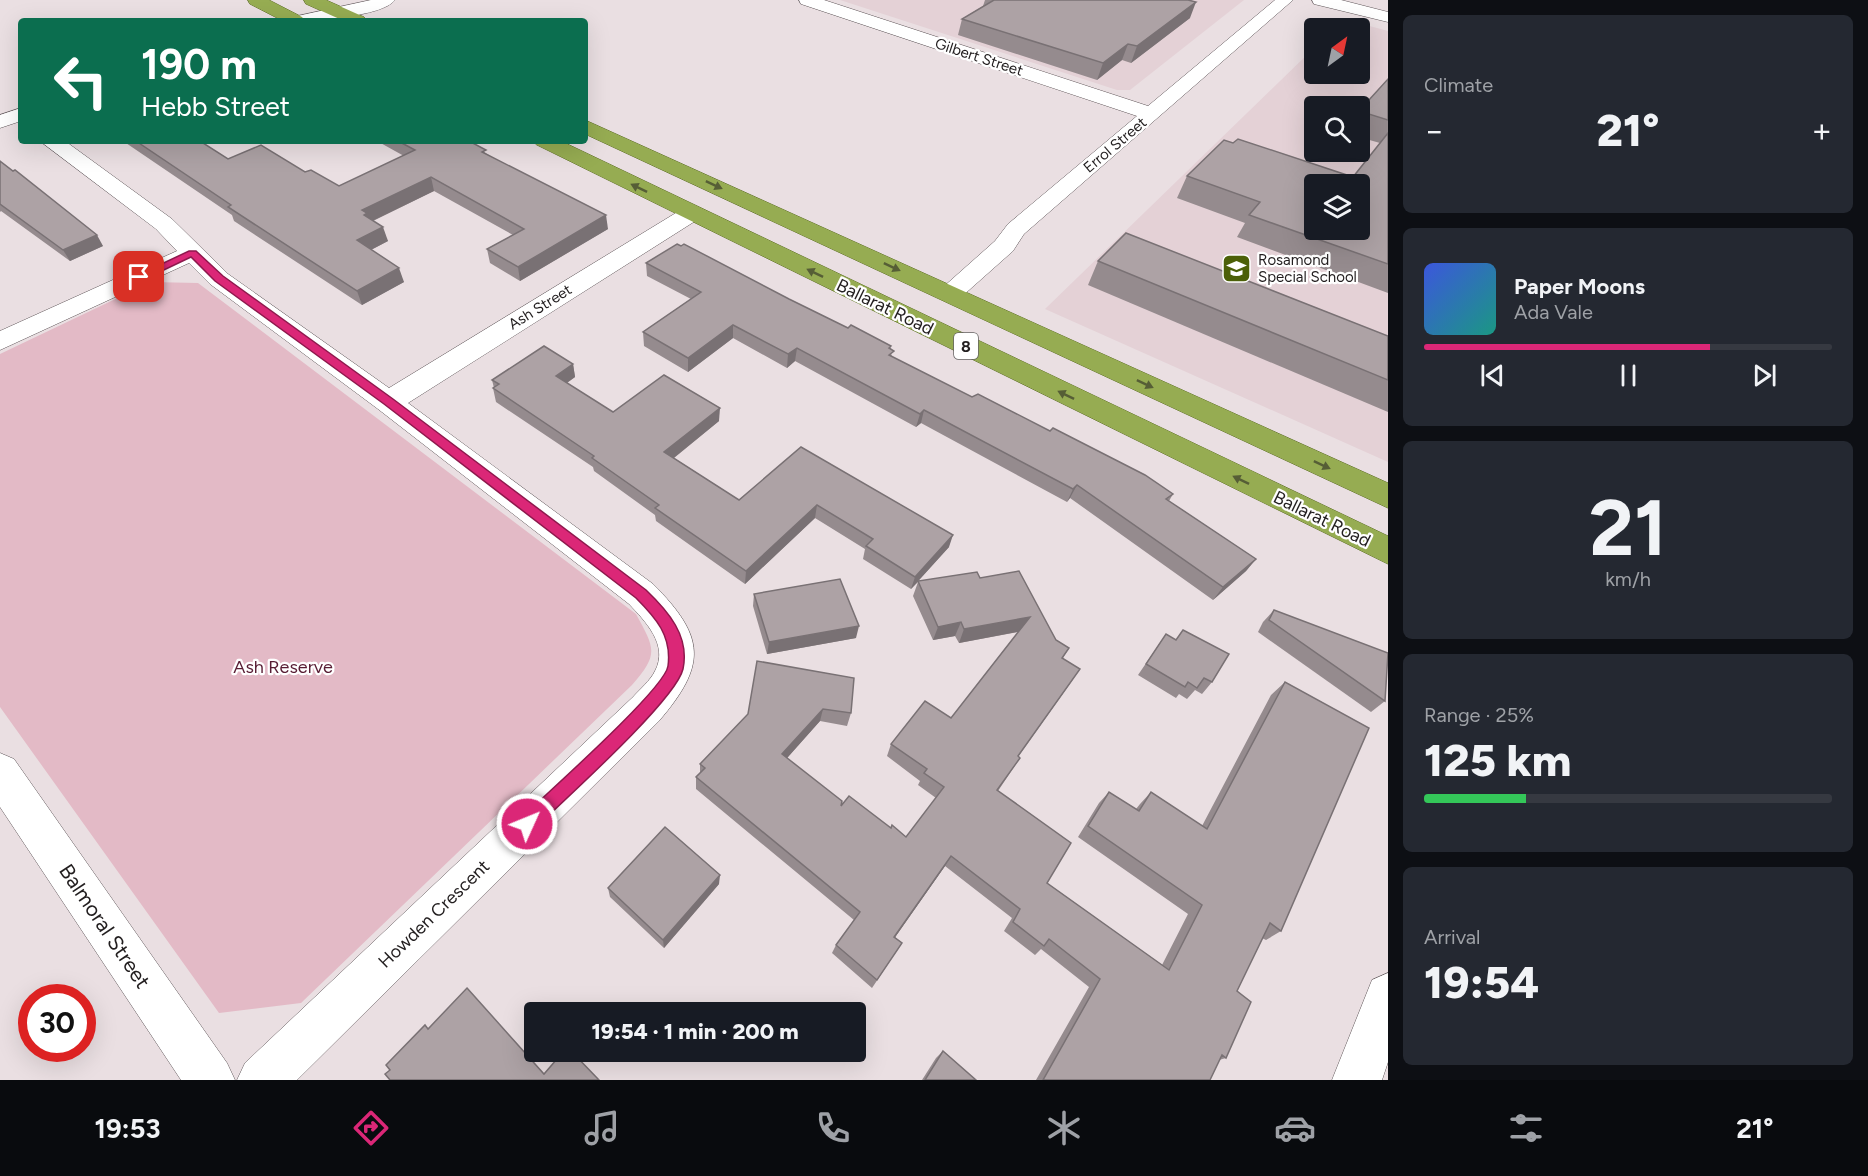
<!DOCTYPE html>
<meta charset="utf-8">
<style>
body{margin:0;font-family:Figtree,sans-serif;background:#242831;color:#f1f3f6;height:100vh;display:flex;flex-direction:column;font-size:22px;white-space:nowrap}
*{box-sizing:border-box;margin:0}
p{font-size:20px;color:#9ea1a6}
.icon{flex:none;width:33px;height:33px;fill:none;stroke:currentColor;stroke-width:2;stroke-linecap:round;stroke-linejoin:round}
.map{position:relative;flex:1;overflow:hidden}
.details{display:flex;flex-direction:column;gap:15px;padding:15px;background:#0d0f14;width:480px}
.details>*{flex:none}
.guide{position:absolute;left:18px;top:18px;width:570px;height:126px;border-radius:6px;box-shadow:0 6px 24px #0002;background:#0b6e4f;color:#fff;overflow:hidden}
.needle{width:39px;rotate:33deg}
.controls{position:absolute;left:1304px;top:18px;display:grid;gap:12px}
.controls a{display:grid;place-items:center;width:66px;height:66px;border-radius:6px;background:#171b24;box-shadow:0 6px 24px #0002;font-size:30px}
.speed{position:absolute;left:18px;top:984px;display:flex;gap:12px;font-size:30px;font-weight:700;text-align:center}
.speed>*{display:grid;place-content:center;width:78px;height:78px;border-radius:50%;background:#171b24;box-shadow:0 6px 24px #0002;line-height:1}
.speed .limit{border:9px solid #d22;background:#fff;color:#111}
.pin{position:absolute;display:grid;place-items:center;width:51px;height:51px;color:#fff;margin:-26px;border-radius:12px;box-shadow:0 3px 9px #0006}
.me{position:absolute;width:66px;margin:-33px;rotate:46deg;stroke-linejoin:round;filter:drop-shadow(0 0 4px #0008)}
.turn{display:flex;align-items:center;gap:21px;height:126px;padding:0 24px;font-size:27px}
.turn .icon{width:78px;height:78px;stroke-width:2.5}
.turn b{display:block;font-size:42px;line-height:51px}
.big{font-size:45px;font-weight:800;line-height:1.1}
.details .card{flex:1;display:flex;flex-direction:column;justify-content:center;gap:9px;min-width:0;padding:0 21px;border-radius:9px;background:#242831}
.details .dial{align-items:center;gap:0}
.dial b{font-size:78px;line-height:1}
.song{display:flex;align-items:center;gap:18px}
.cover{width:72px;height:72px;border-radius:9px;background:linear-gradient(135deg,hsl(230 70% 55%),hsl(170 70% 35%))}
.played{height:6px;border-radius:3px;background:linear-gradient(90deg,#db2777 70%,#363941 70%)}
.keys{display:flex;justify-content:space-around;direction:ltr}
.heat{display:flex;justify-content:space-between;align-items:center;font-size:33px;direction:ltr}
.charge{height:9px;border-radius:4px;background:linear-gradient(90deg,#34c759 25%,#363941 0)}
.trip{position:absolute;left:524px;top:1002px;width:342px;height:60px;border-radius:6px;background:#171b24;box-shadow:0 6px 24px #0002;font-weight:800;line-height:60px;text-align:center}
.menu{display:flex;height:96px;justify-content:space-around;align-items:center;background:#090b0e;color:#9ea1a6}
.menu .icon{width:42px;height:42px}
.menu .selected{color:#db2777}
.menu b{font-size:27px;color:#f1f3f6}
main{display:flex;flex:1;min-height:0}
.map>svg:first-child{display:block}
.built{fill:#e4d1d6;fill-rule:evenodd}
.green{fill:#e3bac6}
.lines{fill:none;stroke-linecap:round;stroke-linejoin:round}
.minor-casing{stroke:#5f5659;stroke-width:1}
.trunk-casing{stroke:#5c6d24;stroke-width:1}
.minor{fill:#fff;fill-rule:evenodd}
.trunk{fill:#96ac52;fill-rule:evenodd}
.wall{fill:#958b8e}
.shaded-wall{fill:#797174}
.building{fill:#ada2a5;stroke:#797174;stroke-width:1.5;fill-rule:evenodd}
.oneway{fill:#565e36}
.route{fill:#db2777;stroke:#8e194d;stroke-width:1.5}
.labels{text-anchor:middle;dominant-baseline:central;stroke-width:4.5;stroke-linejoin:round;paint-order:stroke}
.far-street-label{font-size:15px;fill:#221e1f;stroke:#fff}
.far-poi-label{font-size:15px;fill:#221e1f;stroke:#fff;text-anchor:start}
.shield{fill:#fff;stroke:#646262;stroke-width:1.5}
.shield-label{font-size:16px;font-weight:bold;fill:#221e1f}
.street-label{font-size:18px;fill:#221e1f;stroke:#fff}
.park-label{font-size:18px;fill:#581d34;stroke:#fff}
.near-street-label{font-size:21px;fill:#221e1f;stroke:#fff}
</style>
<main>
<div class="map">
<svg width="1388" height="1080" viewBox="0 0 1388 1080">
<rect width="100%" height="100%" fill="#eadfe2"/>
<g class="built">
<polygon points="840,0 1244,0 1130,90 1117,90"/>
<path d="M1344,19L1388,31V462L1045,309L1314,48V74H1359V28H1334ZM1314,106H1359V152H1314ZM1314,184H1359V230H1314Z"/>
</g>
<path class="green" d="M151,282L198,283L636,614C655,649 659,654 632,685L301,1003L219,1013L0,707V354Z"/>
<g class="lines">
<defs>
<g id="minor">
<path d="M371,0H395C382,17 312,21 290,21L293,17Z"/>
<polygon points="799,0 824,0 1148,106 1275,0 1293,0 1024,234 1013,251 959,299 950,302 941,299 937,294 941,289 995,241 1008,224 1137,116 801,4"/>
<polygon points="1312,0 1341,0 1388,12 1388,22 1314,4"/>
<polygon points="21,108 21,121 0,128 0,115"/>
<path d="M40,141H65L172,219L228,274L389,388L684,208L692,206L700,208L704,213L700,218L408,403L653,584C706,637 707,665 659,721L297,1080H237L245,1063L633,697C640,689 650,681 655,671C669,645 645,621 629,604L378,409L210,284L189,263L0,350V331L177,251L156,229Z"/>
<polygon points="0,753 14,759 227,1063 235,1080 181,1080 0,807"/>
<polygon points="1388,973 1388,1062 1382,1080 1332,1080 1372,980"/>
</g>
<g id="trunk">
<polygon points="248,0 269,0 302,17 305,21 283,21 250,4"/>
<polygon points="304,0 326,0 364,17 367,21 344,21 306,4"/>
<polygon points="585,120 1388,483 1388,508 585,134"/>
<polygon points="533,141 561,141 1388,536 1388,564 537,145"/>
</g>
</defs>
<use href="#minor" class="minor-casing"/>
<use href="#trunk" class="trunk-casing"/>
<use href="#minor" class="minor"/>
<use href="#trunk" class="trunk"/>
</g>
<g class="wall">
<polygon points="985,0 1188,0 1190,18 1131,63 1122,60 1097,80 958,35 962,19 983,6"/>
<polygon points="1388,79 1388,293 1237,237 1245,223 1177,198 1187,176 1353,177 1380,143 1359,137 1359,112"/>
<polygon points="123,141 200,141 228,159 339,186 404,156 377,141 469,141 487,154 608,229 520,281 490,263 487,249 513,235 434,191 373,221 388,241 371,250 404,282 362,305 234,221 232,215"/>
<polygon points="0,161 103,246 70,261 1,211 0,212"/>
<polygon points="1098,261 1388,336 1388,412 1088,285"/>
<polygon points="646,263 789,299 848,328 891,346 890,349 892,357 972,397 1173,494 1169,501 1256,559 1246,571 1213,600 1070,498 1067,502 921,423 916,427 795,361 787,368 733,338 688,372 644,346 643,332 691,299 647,276"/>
<polygon points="573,364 575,377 567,383 613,412 719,421 674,458 739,500 801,447 949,547 918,581 980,578 1056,640 1069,648 1063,658 1071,682 1018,756 1020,758 998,791 1047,883 1162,965 1188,914 1078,837 1099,803 1109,792 1136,809 1140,804 1151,792 1202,826 1271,695 1285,682 1281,931 1266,940 1262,938 1237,991 1226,1058 1219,1060 1210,1080 1036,1080 1089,987 1041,949 1035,955 1004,931 1012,918 945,866 895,937 902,943 872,988 832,953 836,945 854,920 696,789 696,777 700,773 700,764 748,714 757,661 851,713 847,726 820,721 787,758 841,806 891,828 906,837 936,798 918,785 920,781 887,756 891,744 951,718 1018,632 959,643 955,636 933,640 913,596 918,582 911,589 863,559 865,549 815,518 745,584 656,521 655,515 594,471 593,467 496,402 493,388 494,388 492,380"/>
<polygon points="754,594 856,638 767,654 753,606"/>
<polygon points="1274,610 1385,701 1371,712 1258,632 1263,622"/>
<polygon points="1166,634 1212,682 1202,694 1195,690 1187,699 1179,694 1176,698 1138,675"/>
<polygon points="719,884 664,948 610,897 608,888"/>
<polygon points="943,1051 976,1080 922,1080 936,1058"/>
</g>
<g class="shaded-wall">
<polygon points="1196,2 1190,18 1131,63 1137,46"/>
<polygon points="1128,44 1122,60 1097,80 1103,63"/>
<polygon points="431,177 434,191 370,222 371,227 362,210"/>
<polygon points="606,215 608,229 520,281 518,267"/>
<polygon points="383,227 388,241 361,255 357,240"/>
<polygon points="97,235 103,246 70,261 63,250"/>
<polygon points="399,268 404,282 362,305 357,291"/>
<polygon points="733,325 733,338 688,372 688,358"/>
<polygon points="797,348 795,361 787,368 788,354"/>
<polygon points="573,364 575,377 558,389 556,376"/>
<polygon points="720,408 719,421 665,465 664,452"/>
<polygon points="924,410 921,423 916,427 920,414"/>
<polygon points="1077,485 1070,498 1067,502 1073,489"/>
<polygon points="817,505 815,518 745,584 746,571"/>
<polygon points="953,535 949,547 911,589 915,577"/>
<polygon points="1256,559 1246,571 1213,600 1223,587"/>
<polygon points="1030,617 1022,631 959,643 964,629"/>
<polygon points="961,622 955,636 933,640 938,627"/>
<polygon points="859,626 856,638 767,654 769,642"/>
<polygon points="1080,669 1071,682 1010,768 1018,756"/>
<polygon points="823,709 820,721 780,766 782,754"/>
<polygon points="951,856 945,866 889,946 894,937"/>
<polygon points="720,875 719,884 664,948 663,940"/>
</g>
<g class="building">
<polygon points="994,0 1188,0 1196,2 1137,46 1128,44 1103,63 962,19"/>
<polygon points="1388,79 1388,120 1359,111"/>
<path d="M1388,133V264L1249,215L1260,202L1187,176L1224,140L1233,143L1238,139L1353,177ZM1314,184H1359V230H1314Z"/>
<polygon points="136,141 200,141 228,159 261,145 305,172 311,170 339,186 415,150 398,141 469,141 486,150 482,152 606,215 518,267 487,249 524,229 431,177 362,210 367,213 364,215 383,227 357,240 399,268 357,291 228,207 231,205"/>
<polygon points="0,161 13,171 15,170 97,235 63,250 0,204"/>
<polygon points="1126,233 1388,336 1388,380 1098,261"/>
<polygon points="677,244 681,246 684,244 789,299 848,328 851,325 891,346 889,348 894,351 889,355 972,397 978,394 1050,431 1053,428 1145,475 1173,494 1166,499 1256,559 1223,587 1077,485 1073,489 924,410 920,414 797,348 788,354 733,325 688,358 643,332 701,292 646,263"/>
<polygon points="544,346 573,364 556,376 613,412 664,375 720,408 664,452 739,500 801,447 953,535 915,577 866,546 873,539 817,505 746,571 655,508 659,505 592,458 594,456 493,388 499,384 492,380"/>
<polygon points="1019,571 1056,640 1069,648 1062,658 1080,669 1018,756 1020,758 997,790 1071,843 1047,883 1169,970 1202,905 1088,826 1109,792 1139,811 1151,792 1207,829 1285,682 1369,728 1281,931 1270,923 1237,991 1251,1002 1226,1058 1222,1055 1210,1080 1043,1080 1100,979 1049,939 1044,946 1013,922 1020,909 951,856 894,937 902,943 877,980 836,945 860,912 696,777 705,768 700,764 748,714 757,661 854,678 851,713 823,709 782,754 842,801 841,806 849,796 891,828 892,825 906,837 944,787 924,773 927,769 891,744 925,701 951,718 1030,617 964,629 961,622 938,627 918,581 977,572 980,578"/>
<polygon points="840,579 859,626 769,642 754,594"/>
<polygon points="1274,610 1388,653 1385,701 1269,620"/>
<polygon points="1183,630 1229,654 1212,682 1204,678 1197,688 1188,682 1185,687 1146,664 1166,634 1176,640"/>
<polygon points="665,827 720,875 663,940 608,888"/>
<polygon points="467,988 544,1074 563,1052 572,1052 599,1080 390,1080 385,1074 390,1070 386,1065 425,1025 428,1029"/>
<polygon points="943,1051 976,1080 925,1080"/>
</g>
<defs><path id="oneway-solid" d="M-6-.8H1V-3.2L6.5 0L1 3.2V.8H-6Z" transform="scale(1.5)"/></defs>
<g class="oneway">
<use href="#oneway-solid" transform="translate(714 185) rotate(25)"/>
<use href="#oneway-solid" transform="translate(639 188) rotate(-154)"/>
<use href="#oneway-solid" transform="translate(892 267) rotate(25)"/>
<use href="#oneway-solid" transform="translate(815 273) rotate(-154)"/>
<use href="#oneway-solid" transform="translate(1145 384) rotate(25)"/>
<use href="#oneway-solid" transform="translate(1066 395) rotate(-154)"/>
<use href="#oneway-solid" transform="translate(1322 465) rotate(25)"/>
<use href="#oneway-solid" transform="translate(1241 480) rotate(-154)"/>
</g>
<path class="route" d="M189,251H196L223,276L393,399L646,590C668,611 690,636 683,669C676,700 562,802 533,830L527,832L521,830L519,824L521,818C545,795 665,689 668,666C672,636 656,618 636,598L384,404L215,281L191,257L143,280L134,277Z"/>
<defs>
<symbol id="school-square" viewBox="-11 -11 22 22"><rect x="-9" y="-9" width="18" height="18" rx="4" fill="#4c6008" stroke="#fff"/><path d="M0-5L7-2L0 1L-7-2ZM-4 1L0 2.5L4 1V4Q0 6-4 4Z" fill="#fff"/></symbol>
</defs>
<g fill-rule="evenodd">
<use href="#school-square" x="1220" y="252" width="33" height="33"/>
</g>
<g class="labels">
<g class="far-street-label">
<text transform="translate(979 57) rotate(18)">Gilbert Street</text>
<text transform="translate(1115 145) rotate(-40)">Errol Street</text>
<text transform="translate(540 307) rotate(-32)">Ash Street</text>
</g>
<g class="far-poi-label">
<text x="1258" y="260">Rosamond<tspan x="1258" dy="17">Special School</tspan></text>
</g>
<rect class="shield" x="954" y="333" width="24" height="26" rx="4.5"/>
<g class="shield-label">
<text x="966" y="346">8</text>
</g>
<g class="street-label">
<text transform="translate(885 307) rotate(26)">Ballarat Road</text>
<text transform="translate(1322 519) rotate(26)">Ballarat Road</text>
<text transform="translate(434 914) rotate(-44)">Howden Crescent</text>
</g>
<g class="park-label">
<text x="283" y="667">Ash Reserve</text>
</g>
<g class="near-street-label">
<text transform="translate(105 926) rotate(56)">Balmoral Street</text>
</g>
</g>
</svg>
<div class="controls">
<a><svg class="needle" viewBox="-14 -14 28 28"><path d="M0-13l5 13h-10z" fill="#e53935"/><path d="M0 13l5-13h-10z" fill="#9ea1a6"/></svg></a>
<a><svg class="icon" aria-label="search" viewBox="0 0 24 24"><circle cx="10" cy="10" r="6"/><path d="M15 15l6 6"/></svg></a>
<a><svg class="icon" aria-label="layers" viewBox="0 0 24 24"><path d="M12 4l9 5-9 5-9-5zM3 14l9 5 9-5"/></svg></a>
</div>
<div class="speed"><div class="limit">30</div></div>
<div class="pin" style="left:139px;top:277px;background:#d93025"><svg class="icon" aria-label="arrive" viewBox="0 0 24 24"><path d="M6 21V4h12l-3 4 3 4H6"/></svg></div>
<svg class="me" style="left:527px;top:824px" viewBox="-20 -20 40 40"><circle r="17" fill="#db2777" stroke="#fff" stroke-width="3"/><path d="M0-11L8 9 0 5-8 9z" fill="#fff"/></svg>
<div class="trip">19:54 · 1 min · 200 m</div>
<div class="guide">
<div class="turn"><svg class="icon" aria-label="left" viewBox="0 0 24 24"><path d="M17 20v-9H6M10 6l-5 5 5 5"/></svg><div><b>190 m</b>Hebb Street</div></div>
</div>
</div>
<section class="details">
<div class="card"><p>Climate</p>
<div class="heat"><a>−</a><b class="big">21°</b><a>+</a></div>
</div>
<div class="card">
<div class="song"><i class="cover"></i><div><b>Paper Moons</b><p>Ada Vale</p></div></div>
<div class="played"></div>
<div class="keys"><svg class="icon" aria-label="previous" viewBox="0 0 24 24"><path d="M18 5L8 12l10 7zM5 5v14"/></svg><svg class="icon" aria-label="pause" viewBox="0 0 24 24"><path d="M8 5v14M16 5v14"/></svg><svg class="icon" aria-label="next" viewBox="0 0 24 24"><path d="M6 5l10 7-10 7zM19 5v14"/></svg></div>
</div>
<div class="card dial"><b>21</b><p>km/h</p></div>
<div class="card"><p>Range · 25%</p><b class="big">125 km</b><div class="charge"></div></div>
<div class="card"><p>Arrival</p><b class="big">19:54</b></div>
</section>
</main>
<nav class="menu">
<b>19:53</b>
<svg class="icon selected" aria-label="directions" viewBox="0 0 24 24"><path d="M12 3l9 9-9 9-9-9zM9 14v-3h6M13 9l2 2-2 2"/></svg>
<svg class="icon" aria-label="music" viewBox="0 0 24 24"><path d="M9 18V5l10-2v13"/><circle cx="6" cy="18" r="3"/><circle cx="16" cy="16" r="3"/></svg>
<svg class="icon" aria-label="phone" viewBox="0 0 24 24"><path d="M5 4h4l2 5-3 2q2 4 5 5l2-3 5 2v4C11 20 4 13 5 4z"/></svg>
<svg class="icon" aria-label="climate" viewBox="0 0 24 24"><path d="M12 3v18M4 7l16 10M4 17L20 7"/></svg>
<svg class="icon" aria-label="car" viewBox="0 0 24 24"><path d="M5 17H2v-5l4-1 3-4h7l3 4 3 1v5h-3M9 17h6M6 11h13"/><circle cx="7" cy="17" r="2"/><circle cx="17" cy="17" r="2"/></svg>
<svg class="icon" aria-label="filters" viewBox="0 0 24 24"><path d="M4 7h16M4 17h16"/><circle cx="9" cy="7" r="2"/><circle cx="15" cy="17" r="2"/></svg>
<b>21°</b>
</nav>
